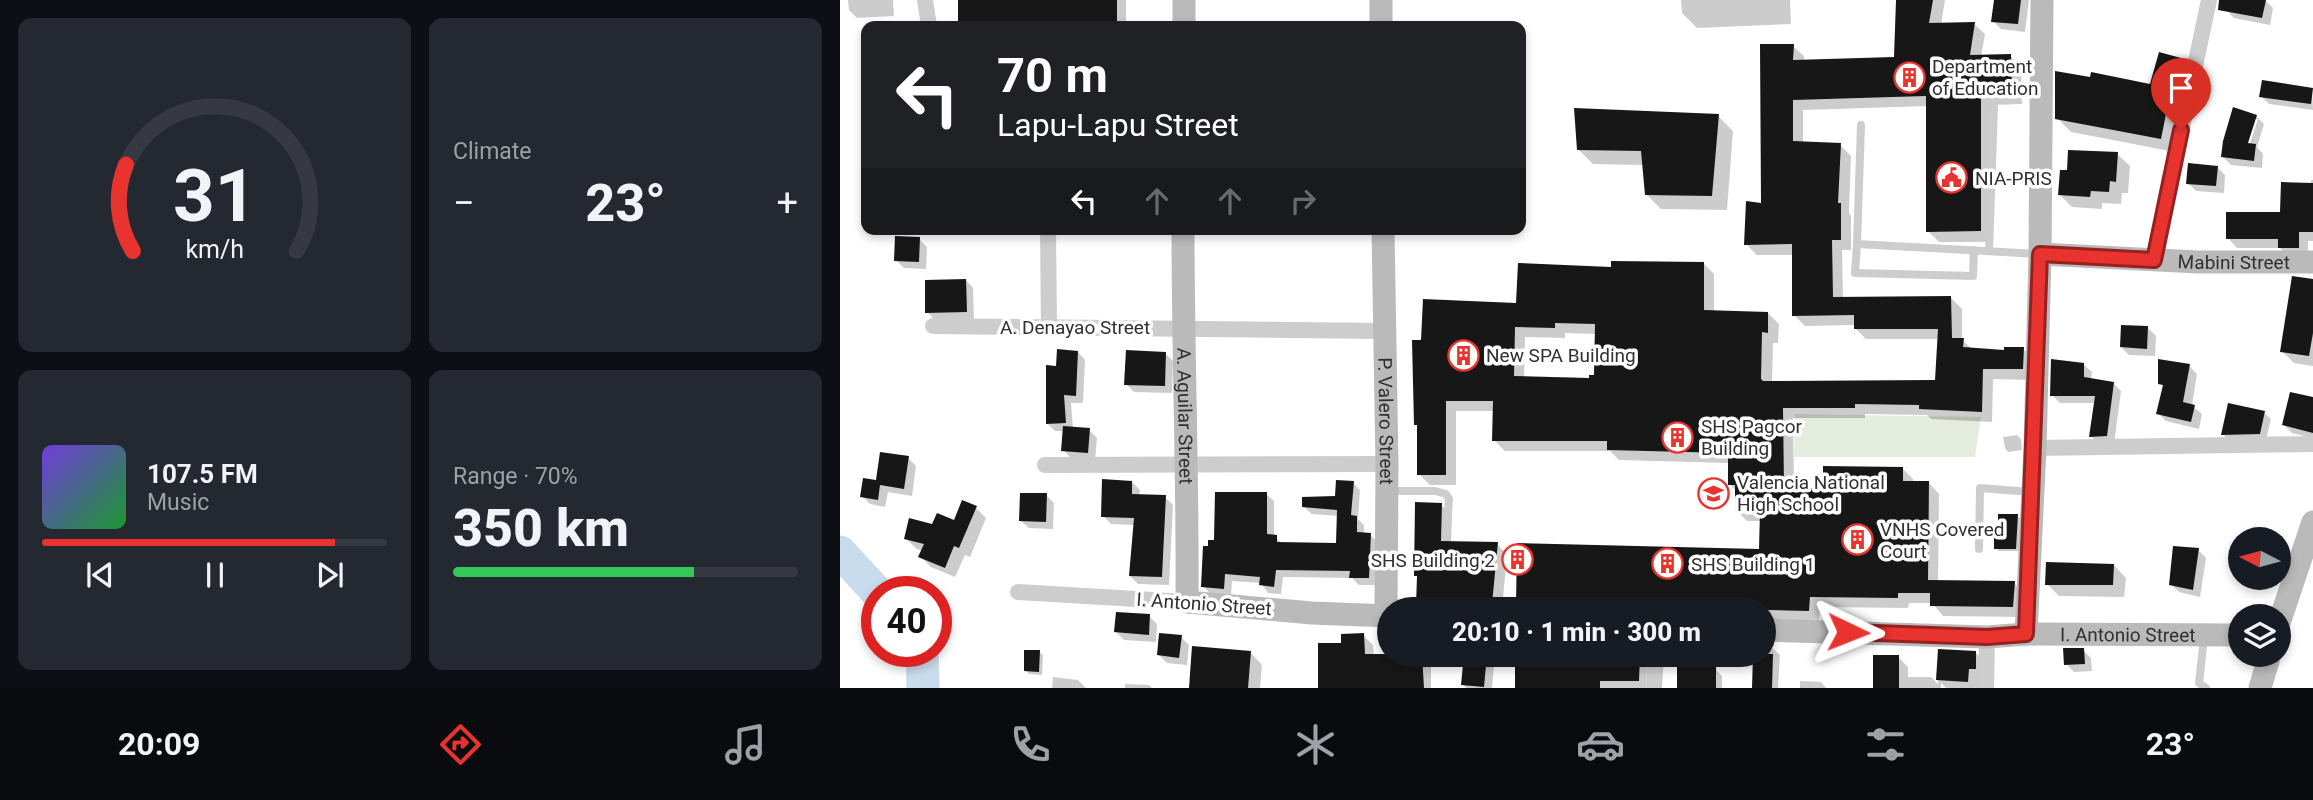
<!DOCTYPE html>
<meta charset="utf-8">
<style>
body{margin:0;font-family:Roboto,sans-serif;background:#242831;color:#f1f3f6;height:100vh;display:flex;flex-direction:column;font-size:26px;white-space:nowrap}
*{box-sizing:border-box;margin:0}
p{font-size:23px;color:#9ea1a6}
.icon{flex:none;width:38px;height:38px;fill:none;stroke:currentColor;stroke-width:2;stroke-linecap:round;stroke-linejoin:round}
.map{position:relative;flex:1;overflow:hidden}
.panel{display:flex;flex-direction:column;gap:18px;padding:18px;background:#0d0f14;width:840px}
.panel>*{flex:none}
.banner{position:absolute;left:21px;top:21px;width:665px;height:214px;border-radius:14px;box-shadow:0 4px 10px #0003;background:#202124;color:#fff;overflow:hidden}
.needle{width:46px;rotate:276deg}
.buttons{position:absolute;left:1388px;top:527px;display:grid;gap:14px}
.buttons a{display:grid;place-items:center;width:63px;height:63px;border-radius:50%;background:#171b24;box-shadow:0 4px 10px #0003;font-size:35px}
.speed{position:absolute;left:21px;top:576px;display:flex;gap:14px;font-size:35px;font-weight:700;text-align:center}
.speed>*{display:grid;place-content:center;width:91px;height:91px;border-radius:50%;background:#171b24;box-shadow:0 4px 10px #0003;line-height:1}
.speed .limit{border:10px solid #d22;background:#fff;color:#111}
.pin{position:absolute;display:grid;place-items:center;width:60px;height:60px;color:#fff;margin:-72px -30px;border-radius:50% 50% 50% 0;rotate:-45deg;box-shadow:0 0 7px #0007}
.pin .icon{rotate:45deg}
.me{position:absolute;width:77px;margin:-38px;rotate:92deg;stroke-linejoin:round;filter:drop-shadow(0 0 5px #0008)}
.turn{display:flex;align-items:center;gap:24px;height:147px;padding:0 21px;font-size:32px}
.turn .icon{width:91px;height:91px;stroke-width:2.5}
.turn b{display:block;font-size:49px;line-height:60px}
.lanes{display:flex;align-items:center;height:66px;padding:0 21px;background:#0003;justify-content:center;gap:35px;direction:ltr}
.lanes .off{opacity:.35}
.big{font-size:52px;font-weight:800;line-height:1.1}
.panel .card{flex:1;display:flex;flex-direction:column;justify-content:center;gap:10px;min-width:0;padding:0 24px;border-radius:14px;background:#242831}
.panel .dial{align-items:center;gap:0}
.dial svg{height:182px;overflow:visible;fill:none;stroke:#363941;stroke-width:7;stroke-linecap:round;text-anchor:middle}
.dial text{fill:#f1f3f6;stroke:none}
.song{display:flex;align-items:center;gap:21px}
.cover{width:84px;height:84px;border-radius:10px;background:linear-gradient(135deg,hsl(260 70% 55%),hsl(130 70% 35%))}
.played{height:7px;border-radius:4px;background:linear-gradient(90deg,#e9332f 85%,#363941 85%)}
.keys{display:flex;justify-content:space-around;direction:ltr}
.heat{display:flex;justify-content:space-between;align-items:center;font-size:38px;direction:ltr}
.charge{height:10px;border-radius:5px;background:linear-gradient(90deg,#34c759 70%,#363941 0)}
.panel .tiles{flex:1;display:grid;gap:18px;grid-template-columns:repeat(2,1fr)}
.trip{position:absolute;left:537px;top:597px;width:399px;height:70px;border-radius:35px;background:#171b24;box-shadow:0 4px 10px #0003;font-weight:800;line-height:70px;text-align:center}
.tab-bar{display:flex;height:112px;justify-content:space-around;align-items:center;background:#090b0e;color:#9ea1a6}
.tab-bar .icon{width:49px;height:49px}
.tab-bar .current{color:#e9332f}
.tab-bar b{font-size:32px;color:#f1f3f6}
main{display:flex;flex:1;min-height:0}
.map>svg:first-child{display:block}
.green{fill:#e4eddd}
.shadow{fill:#0003;fill-rule:evenodd}
.lines{fill:none;stroke-linecap:round;stroke-linejoin:round}
.river{stroke:#c9dced;stroke-width:33}
.building{fill:#171717;fill-rule:evenodd}
.lane{stroke:#cdcdcd;stroke-width:8}
.street{stroke:#cdcdcd;stroke-width:16}
.secondary{stroke:#bababa;stroke-width:23}
.route-casing{stroke:#97211f;stroke-width:18}
.route{stroke:#e9332f;stroke-width:12}
.labels{text-anchor:middle;dominant-baseline:central;stroke-width:7;stroke-linejoin:round;paint-order:stroke}
.poi-label{font-size:19px;fill:#303030;stroke:#fff;text-anchor:start}
.street-label{font-size:19px;fill:#303030;stroke:#fff}
</style>
<main>
<section class="panel">
<div class="tiles">
<div class="card dial"><svg viewBox="0 0 100 80">
<path d="M14 69A42 42 0 1 1 86 69"/>
<path d="M14 69A42 42 0 0 1 11 31" stroke="#e9332f"/>
<text x="50" y="56" font-size="32" font-weight="700">31</text>
<text x="50" y="72" font-size="11">km/h</text>
</svg></div>
<div class="card"><p>Climate</p>
<div class="heat"><a>−</a><b class="big">23°</b><a>+</a></div>
</div>
<div class="card">
<div class="song"><i class="cover"></i><div><b>107.5 FM</b><p>Music</p></div></div>
<div class="played"></div>
<div class="keys"><svg class="icon" aria-label="previous" viewBox="0 0 24 24"><path d="M18 5L8 12l10 7zM5 5v14"/></svg><svg class="icon" aria-label="pause" viewBox="0 0 24 24"><path d="M8 5v14M16 5v14"/></svg><svg class="icon" aria-label="next" viewBox="0 0 24 24"><path d="M6 5l10 7-10 7zM19 5v14"/></svg></div>
</div>
<div class="card"><p>Range · 70%</p><b class="big">350 km</b><div class="charge"></div></div>
</div>
</section>
<div class="map">
<svg width="1473" height="688" viewBox="0 0 1473 688">
<rect width="100%" height="100%" fill="#fff"/>
<polygon class="green" points="955,414 1141,417 1135,457 954,457"/>
<g class="shadow">
<polygon points="8,0 53,0 54,16 17,18 9,10"/>
<rect x="120" y="0" width="166" height="26"/>
<polygon points="841,0 950,0 951,24 857,28 842,13"/>
<path d="M1057,0H1105L1101,25L1134,24L1145,34L1141,57L1170,56L1181,67L1182,104L1151,105V242H1099L1088,231V106L963,110V143L1000,145L1011,156L1009,213L1011,216V250H1002L1003,299L1111,298L1122,309V340L1132,349L1165,352L1183,349L1194,359L1193,380L1153,379L1152,422L1091,419L1087,415L1025,414V418H953L954,489H977L1062,468L1073,479V483H1089L1099,494L1098,582L1174,583L1185,594L1184,617L1103,616L1092,603H1069L1068,608L980,607L979,621L924,619V609H683L678,603L921,550V521H907L896,510V491L890,484L889,463L779,460L770,451H665L654,440L655,411H616V485H590L579,474V427L576,424L582,342L773,269L863,263L874,274V312L928,313L939,324L938,343H933L932,383L1097,382L1099,339H1026L1015,328V325L965,326L954,315V255H917L906,244L923,205L953,46L964,56V62L1056,59ZM725,333L757,334L756,377L750,379L684,378L685,337L725,338Z"/>
<polygon points="1156,0 1189,0 1185,32 1161,29 1153,21"/>
<polygon points="1387,0 1425,0 1433,8 1430,25 1394,18 1386,10"/>
<polygon points="1340,60 1353,73 1335,152 1231,132 1217,118 1311,86"/>
<polygon points="1472,89 1473,110 1429,104 1421,96"/>
<path d="M1395,109L1416,116L1424,124L1417,147L1423,154L1422,168L1391,165L1383,157L1384,142ZM1414,119H1418L1407,152L1404,151Z"/>
<polygon points="878,116 893,131 887,210 821,209 806,194 804,165 753,164 738,149"/>
<polygon points="1277,154 1290,166 1288,193 1282,193 1281,204 1262,203 1262,209 1232,207 1220,195 1228,172"/>
<polygon points="1377,167 1385,175 1384,193 1356,191 1348,183"/>
<polygon points="1471,180 1473,180 1473,241 1468,241 1468,257 1449,257 1440,248 1397,248 1388,238 1442,214 1471,185"/>
<polygon points="79,239 87,247 86,269 64,268 56,260"/>
<polygon points="1454,278 1473,281 1473,366 1454,363 1442,351"/>
<polygon points="126,280 133,288 134,319 95,320 87,312"/>
<polygon points="1308,328 1316,336 1315,356 1289,355 1281,347"/>
<polygon points="238,352 245,360 243,403 231,403 233,429 249,430 257,438 255,460 231,458 223,450 224,431 215,431 207,423 218,368"/>
<polygon points="325,353 333,361 332,393 294,392 286,384"/>
<polygon points="1243,364 1252,372 1251,380 1273,383 1281,391 1274,444 1259,444 1251,436 1255,403 1220,403 1212,395"/>
<polygon points="1349,366 1357,374 1352,406 1362,414 1359,429 1326,421 1318,413 1324,387 1320,383"/>
<polygon points="1451,394 1473,399 1473,438 1452,433 1444,425"/>
<polygon points="1424,413 1431,419 1426,440 1389,441 1383,434"/>
<polygon points="1177,435 1181,439 1182,450 1168,452 1165,448 1163,437"/>
<polygon points="68,458 76,466 72,496 48,492 45,507 30,504 22,496"/>
<polygon points="292,482 300,490 299,496 325,497 333,505 329,585 298,584 290,576 295,525 271,524 263,516"/>
<polygon points="513,483 520,490 518,519 524,525 524,534 530,535 538,542 536,585 519,585 512,578 443,577 441,594 428,593 421,583 392,581 391,596 371,594 363,586 369,548 426,494 434,501 434,536 443,544 498,545 499,516 472,514 464,507 497,498"/>
<polygon points="206,495 214,503 213,529 189,528 181,521"/>
<polygon points="601,505 612,515 611,543 657,544 667,555 662,609 583,609 578,604 579,578 576,575"/>
<polygon points="136,508 146,518 130,557 125,555 115,577 91,567 80,556 83,551 77,549 66,539 93,526 115,522"/>
<polygon points="1177,516 1181,519 1179,551 1159,551 1156,548 1160,535"/>
<polygon points="1399,545 1400,546 1400,562 1393,557"/>
<polygon points="1358,550 1366,558 1360,597 1339,592 1331,584"/>
<polygon points="1274,565 1286,578 1284,597 1219,596 1207,584"/>
<polygon points="309,616 317,624 316,642 284,640 276,632"/>
<polygon points="523,635 533,645 534,656 591,654 591,688 481,688 503,644"/>
<polygon points="341,637 349,645 347,665 327,663 319,655"/>
<polygon points="924,647 932,648 940,655 938,688 913,688 924,654"/>
<polygon points="1243,650 1251,658 1252,671 1234,672 1226,664"/>
<polygon points="1100,651 1135,652 1148,665 1140,688 1106,688 1101,683 1101,688 1035,688 1058,657 1068,667 1068,677 1091,677 1098,684"/>
<polygon points="199,652 203,655 202,675 189,674 186,671"/>
<polygon points="410,652 422,665 420,688 350,688"/>
<polygon points="625,654 655,654 652,688 626,688 623,684"/>
<polygon points="717,654 808,654 806,688 675,688 717,659"/>
<polygon points="857,654 874,654 877,657 876,670 882,676 882,688 839,688 856,669"/>
<polygon points="213,677 238,680 246,688 212,688"/>
<polygon points="960,681 981,682 986,688 960,688"/>
<polygon points="285,684 309,685 312,688 285,688"/>
</g>
<g class="lines">
<g class="river">
<polyline points="0,552 37,592"/>
<polyline points="82,651 83,688"/>
</g>
</g>
<g class="building">
<rect x="118" y="0" width="159" height="26"/>
<path d="M1056,0H1093L1089,23L1135,22L1130,55L1171,54L1172,94H1141V231L1086,232V96L953,100V141L1001,143L998,203H1001V240H992L993,297L1111,296L1112,338H1124L1123,347L1164,350V347H1184L1183,369H1143L1142,412L1079,409V405L1015,404V408H943L944,487L975,488V483H983V466L1063,467V481H1089L1088,580L1175,581L1173,607L1090,606V593H1058V598L970,597L969,611L676,604L677,543L919,549L920,511H895V485H888V453L767,450V441H652L653,401H606V475H577V425H574L572,340H581L583,299L676,303L678,263L771,267V261L864,262V310L928,312V333L922,332L921,379L923,381L1095,380L1098,329H1014V315L952,316V244L904,245L906,201L921,203L920,44H954L953,60L1054,57ZM715,323L755,324L754,375H749V378L674,376L675,327L715,328Z"/>
<polygon points="1154,0 1181,0 1178,24 1151,22"/>
<polygon points="1379,0 1426,0 1422,18 1378,10"/>
<polygon points="1319,52 1341,58 1333,79 1321,139 1215,119 1215,71 1250,77 1251,72 1310,84"/>
<polygon points="1422,80 1473,88 1471,104 1419,97"/>
<polygon points="1393,107 1417,115 1408,143 1416,144 1414,161 1381,157 1383,141"/>
<polygon points="734,108 879,114 872,196 805,195 801,151 737,150"/>
<polygon points="1228,150 1278,152 1276,182 1270,181 1269,192 1251,191 1250,197 1218,195 1220,170 1227,170"/>
<polygon points="1348,163 1378,166 1376,186 1346,184"/>
<polygon points="1441,182 1473,183 1473,232 1459,232 1459,248 1438,248 1438,239 1386,239 1386,212 1440,212"/>
<polygon points="55,236 80,237 79,262 54,261"/>
<polygon points="1452,276 1473,279 1473,333 1469,356 1440,352"/>
<polygon points="126,279 127,312 85,313 85,280"/>
<polygon points="1281,325 1308,326 1307,349 1280,347"/>
<polygon points="217,349 238,351 236,396 224,395 226,423 206,424 206,365 216,366"/>
<polygon points="286,350 326,352 325,386 284,385"/>
<polygon points="1211,359 1244,363 1244,377 1274,382 1267,436 1249,437 1255,396 1210,396"/>
<polygon points="1318,359 1350,364 1343,402 1355,405 1351,422 1316,414 1323,385 1318,384"/>
<polygon points="1450,392 1473,397 1473,433 1442,425"/>
<polygon points="1388,403 1425,411 1420,434 1381,435"/>
<polygon points="223,426 250,428 248,453 221,451"/>
<polygon points="40,452 69,456 64,489 40,485 38,500 20,497 23,478 36,480"/>
<polygon points="262,479 292,481 292,494 326,495 322,577 289,576 294,518 261,517"/>
<polygon points="496,480 514,481 511,515 517,516 517,532 531,533 529,578 509,578 510,571 436,570 434,587 419,585 420,577 385,574 384,589 361,587 363,546 368,546 368,540 374,540 375,492 427,492 427,534 437,535 437,542 496,543 497,510 462,507 462,497 495,496"/>
<polygon points="180,493 207,493 206,522 179,521"/>
<polygon points="122,500 137,506 119,548 114,546 105,568 78,557 84,544 64,539 69,518 92,524 97,513 114,520"/>
<polygon points="575,502 602,503 601,541 658,542 652,604 621,603 621,606 576,605 577,576 574,576"/>
<polygon points="1158,514 1178,514 1176,549 1154,549 1154,533 1158,533"/>
<polygon points="1333,546 1359,548 1353,590 1329,585"/>
<polygon points="1206,562 1274,564 1273,585 1205,585"/>
<polygon points="276,612 310,614 309,635 274,632"/>
<polygon points="319,633 342,635 339,658 317,655"/>
<polygon points="524,633 525,654 582,654 584,688 478,688 478,643 501,643 501,634"/>
<polygon points="352,646 411,651 408,688 349,688"/>
<polygon points="1223,648 1244,648 1245,664 1224,665"/>
<polygon points="1098,649 1136,651 1136,669 1129,669 1128,682 1096,680"/>
<polygon points="184,650 200,650 199,672 184,671"/>
<polygon points="624,654 647,654 644,687 621,685"/>
<polygon points="716,654 800,654 799,681 760,681 760,688 675,688 675,656 716,657"/>
<polygon points="855,654 870,654 869,667 876,667 876,688 837,688 837,667 854,667"/>
<polygon points="913,654 933,654 932,688 912,688"/>
<rect x="1033" y="655" width="26" height="33"/>
</g>
<g class="lines">
<g class="lane">
<polyline points="1021,125 1017,244 1200,254"/>
<polyline points="1017,244 1015,273 1133,276 1134,250"/>
<polyline points="1149,251 1154,107"/>
<polyline points="550,491 595,491 606,494 609,499 607,528"/>
<polyline points="1139,549 1140,488 1191,492"/>
<polyline points="1364,638 1359,683 1366,688"/>
</g>
<g class="street">
<polyline points="85,0 89,26"/>
<polyline points="208,229 209,327"/>
<polyline points="1314,260 1369,0"/>
<polyline points="93,326 545,331"/>
<polyline points="1195,448 1473,444"/>
<polyline points="205,465 547,464"/>
<polyline points="178,592 347,602"/>
<polyline points="814,688 816,654"/>
<polyline points="1146,688 1147,637"/>
</g>
<g class="secondary">
<polyline points="541,0 541,26"/>
<polyline points="344,26 344,0"/>
<path id="s1" d="M343,229C343,354 348,478 347,602L472,613L550,616"/>
<path id="s2" d="M543,229L547,464L546,615"/>
<path id="s3" d="M1200,254L1358,262H1473"/>
<polyline points="1438,626 1473,522"/>
<path id="s4" d="M924,630L1147,637L1186,634L1400,635"/>
<polyline points="1186,634 1195,448 1200,254 1202,0"/>
<polyline points="1420,688 1430,654"/>
</g>
</g>
<g class="lines">
<defs>
<polyline id="route" points="1008,632 1147,637 1186,634 1200,254 1314,260 1341,130"/>
</defs>
<use href="#route" class="route-casing"/>
<use href="#route" class="route"/>
</g>
<defs>
<symbol id="building-ring" viewBox="-11 -11 22 22"><circle r="9.5" fill="#fff" stroke="#e9332f" stroke-width="1.5"/><path d="M-4-6H4V6H1V3H-1V6H-4ZM-2.5-4.3h1.7v1.8h-1.7ZM.8-4.3h1.7v1.8H.8ZM-2.5-1h1.7V.8h-1.7ZM.8-1h1.7V.8H.8Z" fill="#e9332f"/></symbol>
<symbol id="civic-ring" viewBox="-11 -11 22 22"><circle r="9.5" fill="#fff" stroke="#e9332f" stroke-width="1.5"/><path d="M-.6-6.5H3V-4.5H.6V-3L4-1V1h2V6H-6V1h2V-1L-.6-3ZM-1.2 2.5V6h2.4V2.5Z" fill="#e9332f"/></symbol>
<symbol id="school-ring" viewBox="-11 -11 22 22"><circle r="9.5" fill="#fff" stroke="#e9332f" stroke-width="1.5"/><path d="M0-5L7-2L0 1L-7-2ZM-4 1L0 2.5L4 1V4Q0 6-4 4Z" fill="#e9332f"/></symbol>
</defs>
<g fill-rule="evenodd">
<use href="#building-ring" x="1052" y="60" width="35" height="35"/>
<use href="#civic-ring" x="1094" y="160" width="35" height="35"/>
<use href="#building-ring" x="606" y="338" width="35" height="35"/>
<use href="#building-ring" x="820" y="420" width="35" height="35"/>
<use href="#school-ring" x="856" y="476" width="35" height="35"/>
<use href="#building-ring" x="1000" y="522" width="35" height="35"/>
<use href="#building-ring" x="660" y="542" width="35" height="35"/>
<use href="#building-ring" x="810" y="546" width="35" height="35"/>
</g>
<g class="labels">
<g class="poi-label">
<text x="1092" y="66">Department<tspan x="1092" dy="22">of Education</tspan></text>
<text x="1135" y="178">NIA-PRIS</text>
<text x="646" y="355">New SPA Building</text>
<text x="861" y="426">SHS Pagcor<tspan x="861" dy="22">Building</tspan></text>
<text x="897" y="482">Valencia National<tspan x="897" dy="22">High School</tspan></text>
<text x="1040" y="529">VNHS Covered<tspan x="1040" dy="22">Court</tspan></text>
<text x="655" y="560" text-anchor="end">SHS Building 2</text>
<text x="851" y="564">SHS Building 1</text>
</g>
<g class="street-label">
<text stroke="none"><textPath href="#s3" startOffset="194">Mabini Street</textPath></text>
<text x="235" y="327">A. Denayao Street</text>
<text stroke="none"><textPath href="#s1" startOffset="187">A. Aguilar Street</textPath></text>
<text stroke="none"><textPath href="#s2" startOffset="192">P. Valero Street</textPath></text>
<text transform="translate(364 604) rotate(4)">I. Antonio Street</text>
<text stroke="none"><textPath href="#s4" startOffset="364">I. Antonio Street</textPath></text>
</g>
</g>
</svg>
<div class="buttons">
<a><svg class="needle" viewBox="-14 -14 28 28"><path d="M0-13l5 13h-10z" fill="#e53935"/><path d="M0 13l5-13h-10z" fill="#9ea1a6"/></svg></a>
<a><svg class="icon" aria-label="layers" viewBox="0 0 24 24"><path d="M12 4l9 5-9 5-9-5zM3 14l9 5 9-5"/></svg></a>
</div>
<div class="speed"><div class="limit">40</div></div>
<div class="pin" style="left:1341px;top:130px;background:#d93025"><svg class="icon" aria-label="arrive" viewBox="0 0 24 24"><path d="M6 21V4h12l-3 4 3 4H6"/></svg></div>
<svg class="me" style="left:1008px;top:632px" viewBox="-20 -20 40 40"><path d="M0-17L14 15 0 8-14 15z" fill="#e9332f" stroke="#fff" stroke-width="4"/></svg>
<div class="trip">20:10 · 1 min · 300 m</div>
<div class="banner">
<div class="turn"><svg class="icon" aria-label="left" viewBox="0 0 24 24"><path d="M17 20v-9H6M10 6l-5 5 5 5"/></svg><div><b>70 m</b>Lapu-Lapu Street</div></div>
<div class="lanes"><svg class="icon" aria-label="left" viewBox="0 0 24 24"><path d="M17 20v-9H6M10 6l-5 5 5 5"/></svg><svg class="icon off" aria-label="ahead" viewBox="0 0 24 24"><path d="M12 20V5M6 11l6-6 6 6"/></svg><svg class="icon off" aria-label="ahead" viewBox="0 0 24 24"><path d="M12 20V5M6 11l6-6 6 6"/></svg><svg class="icon off" aria-label="right" viewBox="0 0 24 24"><path d="M7 20v-9h11M14 6l5 5-5 5"/></svg></div>
</div>
</div>
</main>
<nav class="tab-bar">
<b>20:09</b>
<svg class="icon current" aria-label="directions" viewBox="0 0 24 24"><path d="M12 3l9 9-9 9-9-9zM9 14v-3h6M13 9l2 2-2 2"/></svg>
<svg class="icon" aria-label="music" viewBox="0 0 24 24"><path d="M9 18V5l10-2v13"/><circle cx="6" cy="18" r="3"/><circle cx="16" cy="16" r="3"/></svg>
<svg class="icon" aria-label="phone" viewBox="0 0 24 24"><path d="M5 4h4l2 5-3 2q2 4 5 5l2-3 5 2v4C11 20 4 13 5 4z"/></svg>
<svg class="icon" aria-label="climate" viewBox="0 0 24 24"><path d="M12 3v18M4 7l16 10M4 17L20 7"/></svg>
<svg class="icon" aria-label="car" viewBox="0 0 24 24"><path d="M5 17H2v-5l4-1 3-4h7l3 4 3 1v5h-3M9 17h6M6 11h13"/><circle cx="7" cy="17" r="2"/><circle cx="17" cy="17" r="2"/></svg>
<svg class="icon" aria-label="filters" viewBox="0 0 24 24"><path d="M4 7h16M4 17h16"/><circle cx="9" cy="7" r="2"/><circle cx="15" cy="17" r="2"/></svg>
<b>23°</b>
</nav>
